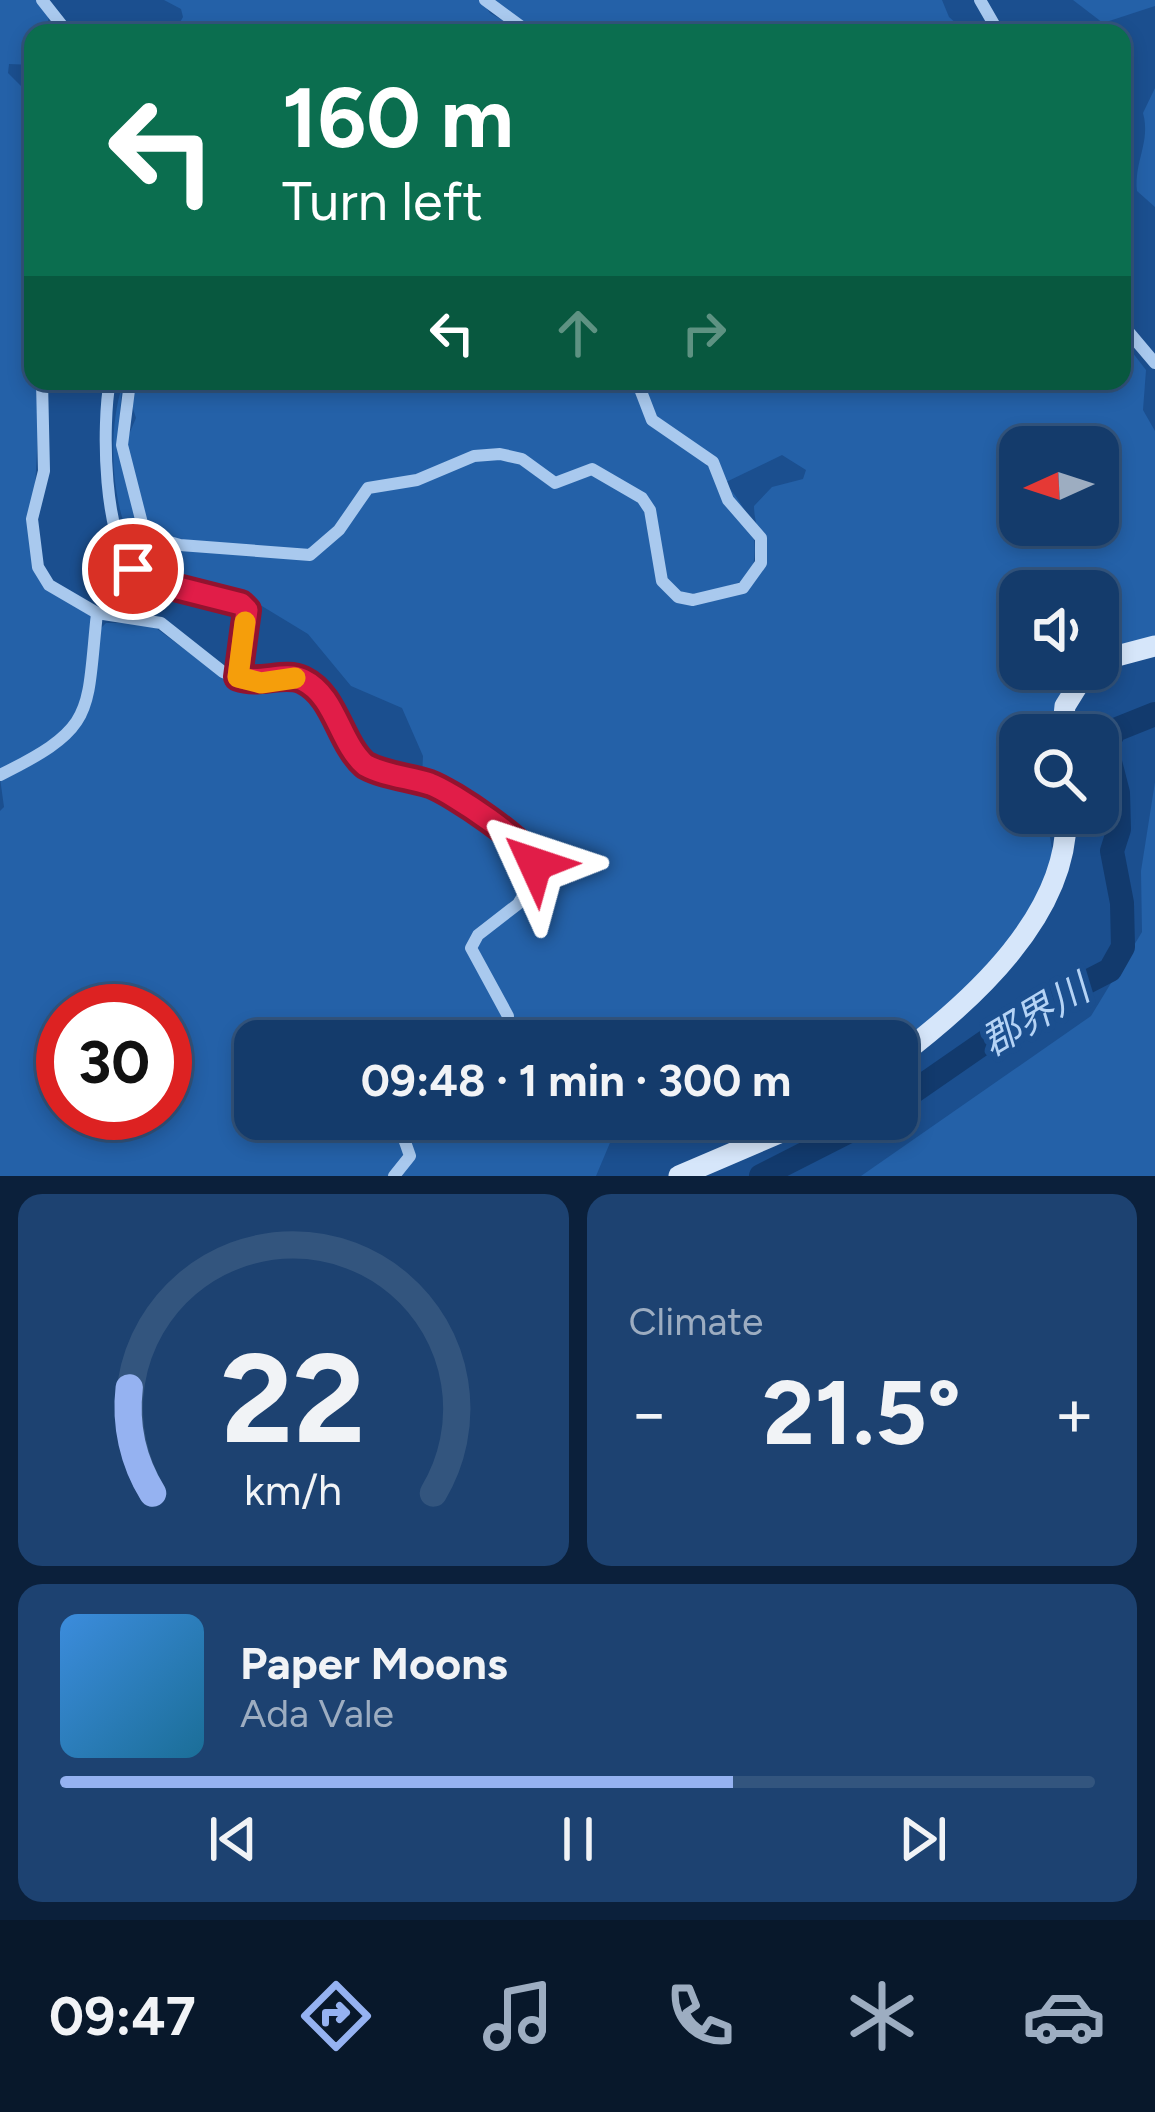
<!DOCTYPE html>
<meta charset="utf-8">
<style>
body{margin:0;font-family:Figtree,"Noto Sans JP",sans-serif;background:#1d4271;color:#f1f3f6;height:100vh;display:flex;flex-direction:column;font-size:45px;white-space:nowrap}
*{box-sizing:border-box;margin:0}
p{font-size:39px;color:#9dadc1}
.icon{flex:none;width:66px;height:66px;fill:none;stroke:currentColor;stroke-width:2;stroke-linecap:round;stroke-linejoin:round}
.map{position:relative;height:1176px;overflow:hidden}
.sheet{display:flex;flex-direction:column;gap:18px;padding:18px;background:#0b203b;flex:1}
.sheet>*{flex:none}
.banner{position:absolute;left:24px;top:24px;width:1107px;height:366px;border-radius:24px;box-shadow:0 6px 18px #0003,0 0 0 3px #33557e;background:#0b6e4f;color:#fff;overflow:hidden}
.needle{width:78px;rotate:267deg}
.controls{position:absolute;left:999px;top:426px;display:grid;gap:24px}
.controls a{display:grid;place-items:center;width:120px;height:120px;border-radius:24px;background:#143b6b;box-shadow:0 6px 18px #0003,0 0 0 3px #33557e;font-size:60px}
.speed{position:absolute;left:36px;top:984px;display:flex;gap:24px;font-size:60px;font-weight:700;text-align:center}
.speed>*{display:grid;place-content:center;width:156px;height:156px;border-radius:50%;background:#143b6b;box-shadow:0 6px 18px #0003,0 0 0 3px #33557e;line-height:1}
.speed .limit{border:18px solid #d22;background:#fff;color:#111}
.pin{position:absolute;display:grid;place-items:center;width:102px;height:102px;color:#fff;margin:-51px;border:6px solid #fff;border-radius:50%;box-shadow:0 3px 12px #0007}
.me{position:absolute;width:132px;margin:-66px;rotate:312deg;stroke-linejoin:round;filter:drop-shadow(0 0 9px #0008)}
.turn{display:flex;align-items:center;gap:42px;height:252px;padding:0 60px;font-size:54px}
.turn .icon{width:156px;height:156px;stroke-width:2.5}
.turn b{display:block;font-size:84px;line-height:102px}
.lanes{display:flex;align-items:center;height:114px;padding:0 60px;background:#0003;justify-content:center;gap:60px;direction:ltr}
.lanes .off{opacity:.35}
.big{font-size:90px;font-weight:700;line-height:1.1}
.sheet .tile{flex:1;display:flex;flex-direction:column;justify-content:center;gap:18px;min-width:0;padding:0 42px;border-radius:24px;background:#1d4271}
.sheet .dial{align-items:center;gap:0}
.dial svg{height:312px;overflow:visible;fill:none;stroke:#33557e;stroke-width:7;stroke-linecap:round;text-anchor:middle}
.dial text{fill:#f1f3f6;stroke:none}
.song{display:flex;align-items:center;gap:36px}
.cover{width:144px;height:144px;border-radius:18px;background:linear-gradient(135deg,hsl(210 70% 55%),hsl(200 70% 35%))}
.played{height:12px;border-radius:6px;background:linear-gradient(90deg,#95b2f1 65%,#33557e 65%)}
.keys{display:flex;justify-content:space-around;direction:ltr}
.heat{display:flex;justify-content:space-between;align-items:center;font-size:66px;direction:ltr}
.sheet .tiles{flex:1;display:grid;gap:18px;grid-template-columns:1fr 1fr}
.tile:last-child{grid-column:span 2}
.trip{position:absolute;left:234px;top:1020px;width:684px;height:120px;border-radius:24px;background:#143b6b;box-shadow:0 6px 18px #0003,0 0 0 3px #33557e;font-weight:700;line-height:120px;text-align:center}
.tab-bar{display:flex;height:192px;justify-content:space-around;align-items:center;background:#08182b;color:#9dadc1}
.tab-bar .icon{width:84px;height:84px}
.tab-bar .active{color:#95b2f1}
.tab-bar b{font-size:54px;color:#f1f3f6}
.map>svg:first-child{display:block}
.green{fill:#2461a8;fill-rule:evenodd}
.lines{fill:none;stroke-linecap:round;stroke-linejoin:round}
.river{stroke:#123a6d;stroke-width:24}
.street{stroke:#a9c9ee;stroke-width:12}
.secondary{stroke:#d6e6fa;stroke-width:21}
.route-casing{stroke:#92132f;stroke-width:30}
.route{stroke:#e11d48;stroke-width:21}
.slow{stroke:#f59e0b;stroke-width:21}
.labels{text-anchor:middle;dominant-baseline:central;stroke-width:12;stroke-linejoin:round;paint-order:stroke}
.water-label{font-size:39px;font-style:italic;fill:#b5d3f5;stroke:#1b4f8f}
</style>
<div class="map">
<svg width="1155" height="1176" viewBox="0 0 1155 1176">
<rect width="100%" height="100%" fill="#1b4f8f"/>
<g class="green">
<path d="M0,0H37L49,16L46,33H33V65L9,64L8,73L33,98V381H39C40,447 30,508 36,573L88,611L91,620L87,690L74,726L0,772Z"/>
<polygon points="164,0 481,0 490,13 525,33 174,33 183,17 181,9"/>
<polygon points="489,0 942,0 949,17 967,33 536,33"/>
<polygon points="1073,0 1155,0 1155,6 1103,23"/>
<path d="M1155,88V207L1137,191C1134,161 1151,142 1143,113Z"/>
<path d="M1122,339L1146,370L1143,410L1155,431V641L1098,657V591H1020V669H1080L1043,735H1020V813H1046C1047,830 1056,854 1052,869C1035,938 948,1004 897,1047V1041H493L509,1028L473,948L523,901L536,854L422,777L423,756L402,708L351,686L308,634L252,600L144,565C111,519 106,438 122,386L119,428L143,536L306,557L365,494L478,457H510L551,484L591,470L645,504L661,584L677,599L748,588C777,558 754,536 754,506L772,487L803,479L806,470L782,455L724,483L719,467L654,418L640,381H1122ZM1020,447H1098V525H1020Z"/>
<path d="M124,381H635C654,451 780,479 750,579C658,611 665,592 651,508L602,471L558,481L504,452L415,479L368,486L337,529L308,552C254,545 199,546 147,534L124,446L136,418Z"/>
<path d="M106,623H149L217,673L293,680L312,690L356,762L451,799L519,844L531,859L525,888L470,942L506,1017L498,1032L484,1041H255V1119H394L407,1155L389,1176H0V811L4,807L0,778C89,735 89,729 97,632ZM63,1011H165V1113H63Z"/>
<polygon points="1155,782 1155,1176 861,1176 1091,1016 1142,932 1141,871"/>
<polygon points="400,1119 653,1119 612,1138 596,1176 398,1176 411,1163"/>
<polygon points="732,1119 800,1119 728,1147"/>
</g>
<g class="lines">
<g class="river">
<polyline points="897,1103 1027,1013 1110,970 1123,947 1122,903 1112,851 1119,829 1118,793 1106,746 1115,730 1155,714"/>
<polyline points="761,1176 873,1119"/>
</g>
<g class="street">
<polyline points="42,0 68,33"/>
<polyline points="485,0 530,33"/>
<polyline points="980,0 999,33"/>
<polyline points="1122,285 1127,330 1155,363"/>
<polyline points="42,381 44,471 32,519 38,567 49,585 97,613 161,623 223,672 252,682 290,677 307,682 323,697 365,765 444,790 522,841 533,856 533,880 518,904 478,935 471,948 508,1016 507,1026 490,1041"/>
<polyline points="90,381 125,384 129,390 122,445 145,535 180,545 310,555 339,530 368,488 417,480 474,456 500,454 522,459 555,483 592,469 642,498 650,510 662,581 678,597 693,600 743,588 761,563 761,538 728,500 713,462 652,420 637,381"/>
<path d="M110,381C102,421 102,546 138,573C167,595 214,588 245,607L238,677"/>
<path d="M0,775C97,727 86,715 97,613"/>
<polyline points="394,1176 410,1156 397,1119"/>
</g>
<g class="secondary">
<polyline points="1098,661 1155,646"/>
<polyline points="1062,735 1065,706 1088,669"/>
<path d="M897,1058C972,1001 1070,914 1066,813"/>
<polyline points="679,1176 812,1119"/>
</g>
</g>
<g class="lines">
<defs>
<path id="route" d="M133,569L178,588L241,604L247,610L238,677C260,685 284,671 303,680C336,696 339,742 365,765C385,776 409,777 430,784C452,792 531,845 535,864"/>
</defs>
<use href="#route" class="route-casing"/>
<use href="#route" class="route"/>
<polyline class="slow" points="245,622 238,677 261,683 295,678"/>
</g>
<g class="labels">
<g class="water-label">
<text transform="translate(1035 1015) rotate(-31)">郡界川</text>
</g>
</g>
</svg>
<div class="controls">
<a><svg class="needle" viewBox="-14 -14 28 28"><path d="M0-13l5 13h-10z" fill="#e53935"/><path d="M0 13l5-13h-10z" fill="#9dadc1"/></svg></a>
<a><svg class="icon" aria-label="sound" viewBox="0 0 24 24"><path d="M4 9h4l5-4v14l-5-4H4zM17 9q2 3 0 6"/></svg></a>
<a><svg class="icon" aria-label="search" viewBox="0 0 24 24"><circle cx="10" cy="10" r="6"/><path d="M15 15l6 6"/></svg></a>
</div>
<div class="speed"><div class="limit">30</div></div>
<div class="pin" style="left:133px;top:569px;background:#d93025"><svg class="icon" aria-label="arrive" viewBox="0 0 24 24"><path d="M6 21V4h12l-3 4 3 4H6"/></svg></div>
<svg class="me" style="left:535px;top:864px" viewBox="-20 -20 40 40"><path d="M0-17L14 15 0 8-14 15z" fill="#e11d48" stroke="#fff" stroke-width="4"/></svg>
<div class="trip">09:48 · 1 min · 300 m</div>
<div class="banner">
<div class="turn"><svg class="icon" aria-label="left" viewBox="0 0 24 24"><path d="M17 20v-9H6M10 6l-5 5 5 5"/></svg><div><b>160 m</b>Turn left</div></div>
<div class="lanes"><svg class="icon" aria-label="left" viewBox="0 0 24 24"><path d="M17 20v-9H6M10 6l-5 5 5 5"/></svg><svg class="icon off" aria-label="ahead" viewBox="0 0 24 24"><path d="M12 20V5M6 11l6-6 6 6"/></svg><svg class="icon off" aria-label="right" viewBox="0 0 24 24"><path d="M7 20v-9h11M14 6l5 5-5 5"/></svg></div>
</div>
</div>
<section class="sheet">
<div class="tiles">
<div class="tile dial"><svg viewBox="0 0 100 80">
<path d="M14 69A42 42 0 1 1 86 69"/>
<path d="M14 69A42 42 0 0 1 8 42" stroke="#95b2f1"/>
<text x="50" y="56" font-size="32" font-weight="700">22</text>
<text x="50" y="72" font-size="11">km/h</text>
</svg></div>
<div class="tile"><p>Climate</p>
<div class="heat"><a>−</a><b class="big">21.5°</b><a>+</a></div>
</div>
<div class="tile">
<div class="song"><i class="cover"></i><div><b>Paper Moons</b><p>Ada Vale</p></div></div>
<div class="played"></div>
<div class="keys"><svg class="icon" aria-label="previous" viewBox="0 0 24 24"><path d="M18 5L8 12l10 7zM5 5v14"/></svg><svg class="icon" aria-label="pause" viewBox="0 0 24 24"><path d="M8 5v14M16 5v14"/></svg><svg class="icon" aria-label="next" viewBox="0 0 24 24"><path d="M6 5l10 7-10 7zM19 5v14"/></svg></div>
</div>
</div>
</section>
<nav class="tab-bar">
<b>09:47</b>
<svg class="icon active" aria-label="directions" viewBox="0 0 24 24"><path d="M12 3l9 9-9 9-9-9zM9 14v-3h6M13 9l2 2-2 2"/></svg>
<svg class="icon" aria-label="music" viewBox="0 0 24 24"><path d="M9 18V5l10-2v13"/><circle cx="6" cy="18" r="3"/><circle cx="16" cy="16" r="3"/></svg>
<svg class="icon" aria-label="phone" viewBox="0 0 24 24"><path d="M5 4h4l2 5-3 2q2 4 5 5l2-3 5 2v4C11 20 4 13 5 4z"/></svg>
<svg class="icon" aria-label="climate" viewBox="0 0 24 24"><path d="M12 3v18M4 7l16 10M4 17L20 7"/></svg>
<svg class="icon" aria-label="car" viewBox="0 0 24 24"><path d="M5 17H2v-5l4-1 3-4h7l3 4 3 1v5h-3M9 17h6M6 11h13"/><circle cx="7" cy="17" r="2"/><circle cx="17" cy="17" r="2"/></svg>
</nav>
